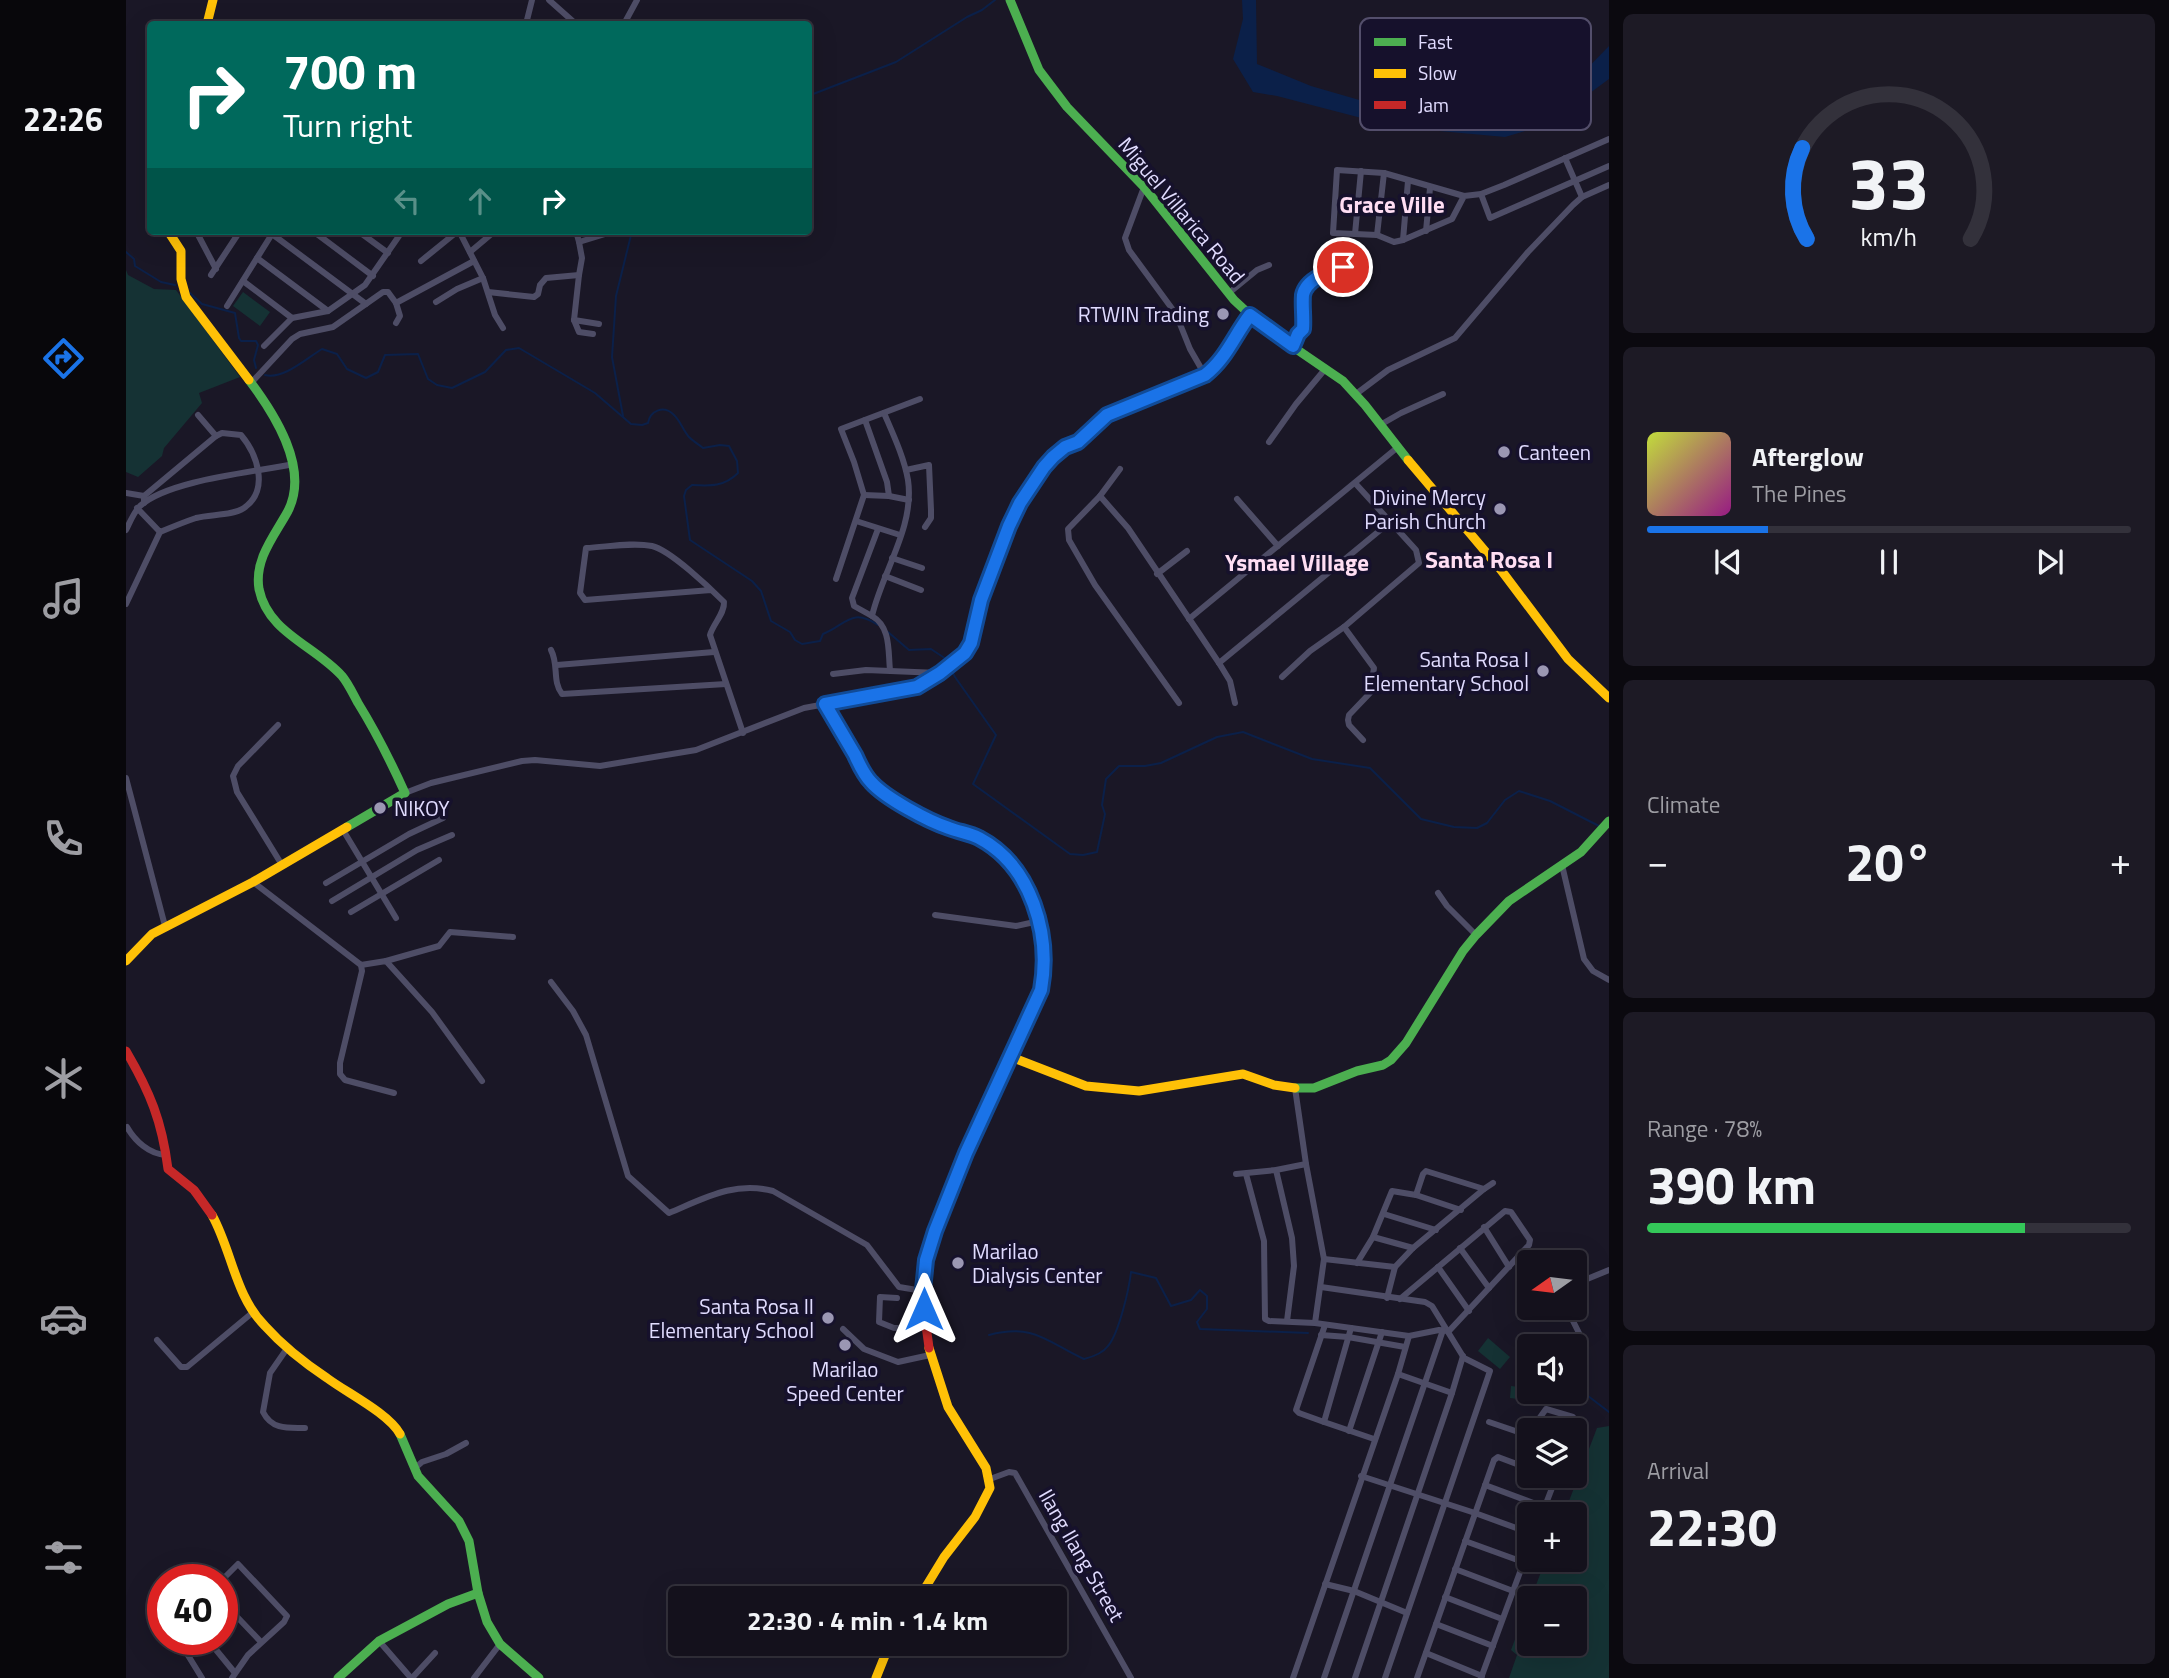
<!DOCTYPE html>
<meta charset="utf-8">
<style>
body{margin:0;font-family:"Titillium Web",sans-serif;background:#1d1a25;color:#f1f3f6;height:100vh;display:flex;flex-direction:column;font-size:26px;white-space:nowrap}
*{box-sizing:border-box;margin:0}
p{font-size:23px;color:#9d9da3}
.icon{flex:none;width:38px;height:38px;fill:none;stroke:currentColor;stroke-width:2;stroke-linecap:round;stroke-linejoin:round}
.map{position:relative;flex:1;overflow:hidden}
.side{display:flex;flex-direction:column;gap:14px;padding:14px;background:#0b090f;width:560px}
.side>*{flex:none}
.hud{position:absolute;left:21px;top:21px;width:665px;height:214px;border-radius:7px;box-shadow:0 7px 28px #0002,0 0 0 2px #33313b;background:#00695c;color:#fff;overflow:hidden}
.needle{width:46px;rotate:256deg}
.fabs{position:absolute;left:1391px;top:1250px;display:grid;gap:14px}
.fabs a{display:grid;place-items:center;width:70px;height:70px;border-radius:7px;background:#14111c;box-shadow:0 7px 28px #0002,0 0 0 2px #33313b;font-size:35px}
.speed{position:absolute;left:21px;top:1564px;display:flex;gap:14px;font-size:35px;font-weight:700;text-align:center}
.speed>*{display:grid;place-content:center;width:91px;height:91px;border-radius:50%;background:#14111c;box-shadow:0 7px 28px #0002,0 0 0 2px #33313b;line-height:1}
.speed .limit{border:10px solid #d22;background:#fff;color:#111}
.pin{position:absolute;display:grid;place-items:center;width:60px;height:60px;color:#fff;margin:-30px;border:4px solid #fff;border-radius:50%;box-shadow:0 2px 7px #0007}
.me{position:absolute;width:77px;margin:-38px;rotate:0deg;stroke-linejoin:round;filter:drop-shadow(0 0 5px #0008)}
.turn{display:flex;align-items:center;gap:24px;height:147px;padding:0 21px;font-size:32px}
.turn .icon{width:91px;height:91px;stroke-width:2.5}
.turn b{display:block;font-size:49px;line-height:60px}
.lanes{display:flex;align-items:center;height:66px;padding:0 21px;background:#0003;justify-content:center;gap:35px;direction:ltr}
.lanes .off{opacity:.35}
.big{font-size:52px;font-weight:700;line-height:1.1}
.side .card{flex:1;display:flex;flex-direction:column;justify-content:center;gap:10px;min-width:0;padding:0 24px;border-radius:10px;background:#1d1a25}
.side .dial{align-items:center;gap:0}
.dial svg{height:182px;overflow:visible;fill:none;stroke:#33313b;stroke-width:7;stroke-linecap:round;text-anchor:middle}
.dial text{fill:#f1f3f6;stroke:none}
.song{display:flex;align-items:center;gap:21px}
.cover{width:84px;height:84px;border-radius:10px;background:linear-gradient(135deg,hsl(70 70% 55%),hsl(310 70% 35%))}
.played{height:7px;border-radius:4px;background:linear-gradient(90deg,#1a73e8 25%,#33313b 25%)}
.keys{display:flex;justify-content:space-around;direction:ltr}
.heat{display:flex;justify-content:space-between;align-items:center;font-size:38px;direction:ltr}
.charge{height:10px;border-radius:5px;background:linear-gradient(90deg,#34c759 78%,#33313b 0)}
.trip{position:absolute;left:542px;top:1586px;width:399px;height:70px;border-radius:7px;background:#14111c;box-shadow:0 7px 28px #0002,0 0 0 2px #33313b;font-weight:700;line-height:70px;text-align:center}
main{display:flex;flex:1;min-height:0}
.tab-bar{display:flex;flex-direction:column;width:126px;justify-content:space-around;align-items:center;background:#08070b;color:#9d9da3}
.tab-bar .icon{width:49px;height:49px}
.tab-bar .on{color:#1a73e8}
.tab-bar b{font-size:32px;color:#f1f3f6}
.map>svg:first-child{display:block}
.green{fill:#153234}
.water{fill:#0b2049}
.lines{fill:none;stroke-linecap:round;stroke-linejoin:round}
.stream{stroke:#0b2049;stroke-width:2}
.street{stroke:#4e4d66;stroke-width:6}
.fast{stroke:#4caf50;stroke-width:9}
.slow{stroke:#ffc107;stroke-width:9}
.jam{stroke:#c62828;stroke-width:9}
.route-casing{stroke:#114b97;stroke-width:18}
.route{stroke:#1a73e8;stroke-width:12}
.poi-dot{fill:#9b97b3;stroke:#16112c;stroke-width:2.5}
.labels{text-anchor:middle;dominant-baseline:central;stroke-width:7;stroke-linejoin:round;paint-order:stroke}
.street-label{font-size:21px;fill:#e1dcff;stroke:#16112c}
.poi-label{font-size:21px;fill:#e1dcff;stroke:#16112c;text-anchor:end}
.neighbourhood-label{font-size:23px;font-weight:bold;fill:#ffdef3;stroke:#16112c}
.quarter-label{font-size:24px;font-weight:bold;fill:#ffdef3;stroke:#16112c}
.key{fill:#16112c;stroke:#534e6b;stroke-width:2}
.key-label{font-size:19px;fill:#e1dcff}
</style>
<main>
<nav class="tab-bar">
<b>22:26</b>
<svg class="icon on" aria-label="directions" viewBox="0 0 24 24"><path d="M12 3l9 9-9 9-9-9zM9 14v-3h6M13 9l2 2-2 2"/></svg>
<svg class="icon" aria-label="music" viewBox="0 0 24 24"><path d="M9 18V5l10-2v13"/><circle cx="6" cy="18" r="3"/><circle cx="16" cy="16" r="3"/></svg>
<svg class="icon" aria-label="phone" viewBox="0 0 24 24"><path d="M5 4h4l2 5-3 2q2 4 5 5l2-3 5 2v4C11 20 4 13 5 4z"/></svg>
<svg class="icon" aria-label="climate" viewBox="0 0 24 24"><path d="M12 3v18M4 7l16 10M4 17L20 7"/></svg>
<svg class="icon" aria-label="car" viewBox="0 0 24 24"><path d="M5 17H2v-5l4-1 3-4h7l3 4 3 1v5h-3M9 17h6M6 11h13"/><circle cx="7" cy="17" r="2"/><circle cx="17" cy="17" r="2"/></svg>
<svg class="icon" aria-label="filters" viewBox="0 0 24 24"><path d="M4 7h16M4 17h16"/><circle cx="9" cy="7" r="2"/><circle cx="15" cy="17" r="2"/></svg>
</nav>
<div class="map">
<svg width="1483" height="1678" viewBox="0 0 1483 1678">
<rect width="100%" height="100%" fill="#1a1726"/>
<g class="green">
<polygon points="0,270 2,275 28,289 50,290 114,377 73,393 76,403 38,448 36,456 12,477 0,472"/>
<polygon points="117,292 144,312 134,326 107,306"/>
<polygon points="1362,1338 1384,1357 1374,1369 1352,1351"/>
<polygon points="1385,1386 1403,1388 1404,1391 1408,1391 1407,1401 1384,1398"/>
<polygon points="1483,1426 1483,1678 1383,1678 1391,1655 1385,1650 1403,1602 1404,1643 1449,1643 1449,1598 1405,1598 1420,1559 1449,1559 1449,1514 1438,1514 1471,1428"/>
</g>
<polygon class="water" points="1116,0 1130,0 1131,64 1185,86 1254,106 1302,96 1371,104 1378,118 1414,117 1483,46 1483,79 1422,124 1379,137 1270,127 1151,96 1127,92 1107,59 1117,19"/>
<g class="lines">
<g class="stream">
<polyline points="682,96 770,62 841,17 856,10 869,0"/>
<polyline points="0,252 8,259 9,266 35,282 49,285"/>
<polyline points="64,293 76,304 109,313 113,338 115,341 130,341 132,345 128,360 130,368"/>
<path d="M139,375C157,380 181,358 196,349L211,354L221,369L240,378L252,372L259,355L292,354L302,379L311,385L326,388L359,372L380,350L393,348L469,393L505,424L516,425L522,423C524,411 537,405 547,414C554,420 557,430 563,437C567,441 572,444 577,448L594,445L603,446L611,461L612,473C598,487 584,486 566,485L560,490L558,496L564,540L626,581L635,591L645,621L664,632L669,640L676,644L694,641L697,634C720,625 725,607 752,625"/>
<polyline points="497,416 486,357 490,296 506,231"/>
<polyline points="762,632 783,650 805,649 820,659 829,677 870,735 847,784 944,854 957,855 971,852 979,814 976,805 980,779 993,766 1019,766 1035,763 1091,737 1117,732 1186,759 1244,768 1295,819 1328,827 1351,828 1361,823 1379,800 1393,791 1424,801 1473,826"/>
<path d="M863,1335C908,1323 921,1342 958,1359C966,1357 977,1353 982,1346C993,1333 1003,1289 1005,1272L1030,1278L1045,1306L1065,1300L1074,1290L1081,1296V1309L1071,1322L1074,1329L1182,1333"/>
<polyline points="1449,1386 1483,1412"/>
</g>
<g class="street">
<polyline points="423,0 450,24"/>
<polyline points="400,24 406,0"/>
<polyline points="498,24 511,0"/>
<polyline points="1439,158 1456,197"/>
<polyline points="1018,187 999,238 1003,250 1050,314 1064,349 1079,375"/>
<polyline points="1355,194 1364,218 1483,166"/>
<polyline points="1338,196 1258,173 1211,170 1207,233 1251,235 1268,242 1277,240 1326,219 1338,196 1355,194 1378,185 1483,139"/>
<polyline points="70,231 90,269"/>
<polyline points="142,231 240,304"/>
<polyline points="187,231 247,276"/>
<polyline points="232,231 262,253"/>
<polyline points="333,231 357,278 369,315 377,328"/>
<polyline points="450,231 453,242 489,231"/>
<polyline points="1300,231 1304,188"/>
<polyline points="1229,234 1235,171"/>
<polyline points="1251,235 1258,173"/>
<polyline points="1277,240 1282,181"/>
<polyline points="344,252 369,231"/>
<polyline points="131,258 202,311"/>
<polyline points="295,261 332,231"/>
<polyline points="85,275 114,231"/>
<polyline points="453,275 448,320 473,324"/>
<polyline points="117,281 166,318"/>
<polyline points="362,292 408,297 412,294 414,285 420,278 453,275 456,258 453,242"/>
<polyline points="1103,293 1131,270 1143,265"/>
<polyline points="310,302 331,289 357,278"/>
<polyline points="270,303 274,316 270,323"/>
<polyline points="101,306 146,234"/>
<polyline points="448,320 453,332 467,334"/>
<polyline points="138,346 166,318 202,311 239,285 273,236 274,231"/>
<path d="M1167,346L1172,334L1177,329C1178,318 1175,304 1178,294C1183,275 1211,269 1227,265"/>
<polyline points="125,383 166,339 174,334 207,327 257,292 262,292 270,303 348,261"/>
<polyline points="1230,394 1262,370 1329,338 1402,252 1447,205 1456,197 1483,185"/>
<path d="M758,413C767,434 778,457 782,480C789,527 756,572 746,616C765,627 762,651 764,670"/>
<polyline points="72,415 90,436"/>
<polyline points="739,420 761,482 763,496"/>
<polyline points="1254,425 1275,413 1317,394"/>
<polyline points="1143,442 1170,404 1200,368"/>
<polyline points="994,469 974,496 1002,528 1093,663 1104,681 1109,703"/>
<polyline points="780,470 803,465 805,510 805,518 799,527"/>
<polyline points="0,493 18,496"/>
<polyline points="738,495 763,496 783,500"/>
<polyline points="974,496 942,529 943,540 969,585 1053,703"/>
<polyline points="1111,499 1152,546"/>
<path d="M11,508L34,532C46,527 58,522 70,518C84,514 106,516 118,508C144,490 131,454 115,435L96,433L90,436L18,496V503"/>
<polyline points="730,521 774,535"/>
<path d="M0,530C4,522 8,512 14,506C42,480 129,472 168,464"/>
<polyline points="766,558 796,568"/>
<polyline points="1031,574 1061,551"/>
<polyline points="759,576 795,590"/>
<polyline points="710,579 738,495 728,462 715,429 794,399"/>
<path d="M585,590L459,600L454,593L460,548C481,547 506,542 526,546C544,550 584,588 598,602C599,613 587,624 584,635L617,733"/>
<polyline points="0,604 34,532"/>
<polyline points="746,616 728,606 726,598 752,529"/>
<polyline points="1063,619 1272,447"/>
<polyline points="1218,627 1248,668 1244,693 1223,715 1222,720 1223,725 1237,740"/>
<path d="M425,650C433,665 426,681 436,694L600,684"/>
<polyline points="1093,663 1264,522"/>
<polyline points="431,665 588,652"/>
<polyline points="707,674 740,670 813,673"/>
<polyline points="1156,677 1184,651 1218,627 1293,563 1290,550 1229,483"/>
<polyline points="699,704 744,782 781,807 810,823 851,837 876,855 890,867 913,921 918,971 915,990 885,1057"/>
<polyline points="152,725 112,766 107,776 111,792 156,865"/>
<polyline points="0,778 39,926"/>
<path d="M279,793L305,783L396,761L409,760L474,766L570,750L678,708L791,687L821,668L839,653L845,643L855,600L882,526L894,503L927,457L939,447L952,442L981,415L1079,375C1100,358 1108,336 1123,315"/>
<polyline points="217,830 270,918"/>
<polyline points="1436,865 1458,959 1467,971 1483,980"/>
<polyline points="127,882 235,965 260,961 306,1012 356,1081"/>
<polyline points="200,883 283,834 317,818"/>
<polyline points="1312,893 1321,906 1350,935"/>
<polyline points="206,901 291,850 326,835"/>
<polyline points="225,912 313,860"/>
<polyline points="809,915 890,926 913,921"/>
<polyline points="260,961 313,946 324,932 387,937"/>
<polyline points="235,965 236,971 214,1063 214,1074 219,1080 268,1093"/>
<path d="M425,982L447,1011L460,1035L502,1176L543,1213C579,1198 608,1181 647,1191L741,1245L773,1287L797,1291"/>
<polyline points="1169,1088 1180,1164 1198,1259 1189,1323 1283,1336 1313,1330 1323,1331 1403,1245 1404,1240 1385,1212 1379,1211 1274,1299"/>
<path d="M1,1127C9,1141 23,1154 40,1155"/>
<polyline points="1150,1170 1166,1238 1168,1266 1161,1321"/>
<polyline points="1110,1174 1150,1170 1180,1164"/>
<polyline points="1120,1174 1138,1241 1139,1319 1143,1321 1189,1323"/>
<polyline points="1358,1189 1367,1183"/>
<polyline points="1258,1214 1310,1230"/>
<polyline points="1358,1227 1383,1267"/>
<polyline points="1247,1237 1287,1248"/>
<polyline points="1334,1248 1363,1288"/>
<polyline points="1198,1259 1269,1267"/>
<polyline points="1231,1263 1247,1237 1266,1191 1290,1195 1335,1210"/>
<polyline points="1312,1267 1343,1311"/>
<polyline points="1449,1284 1483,1270"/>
<polyline points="1195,1287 1299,1302 1306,1306 1338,1358 1364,1371 1259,1678"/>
<polyline points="771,1298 754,1297 753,1322 768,1328 800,1328"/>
<polyline points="1261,1298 1269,1267 1287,1248 1358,1189 1300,1171 1297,1174 1290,1195"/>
<polyline points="1225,1328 1198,1422 1248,1439"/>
<polyline points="717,1329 738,1349 772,1362 804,1355"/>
<polyline points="1195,1335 1222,1337 1279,1347"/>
<polyline points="31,1340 55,1367 61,1367 126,1313"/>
<polyline points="1440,1346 1454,1335 1440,1307"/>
<path d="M162,1347L144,1373L137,1412C146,1430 162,1428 179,1428"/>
<polyline points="1272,1374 1326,1393"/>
<polyline points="1198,1422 1173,1413 1170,1410 1199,1325"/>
<polyline points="1363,1422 1401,1435 1404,1431"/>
<polyline points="1405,1430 1420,1409 1447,1417 1450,1421 1449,1430"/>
<polyline points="1223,1431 1256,1332"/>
<polyline points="289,1468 296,1462 320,1454 340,1443"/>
<polyline points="1235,1476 1349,1513 1404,1533"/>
<polyline points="864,1479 883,1472 889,1473 1005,1678"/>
<polyline points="1359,1485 1418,1507"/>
<polyline points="1416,1514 1431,1475"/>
<polyline points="1339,1541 1397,1562"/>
<polyline points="1329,1569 1387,1591"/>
<polyline points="1199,1584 1228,1591 1281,1613"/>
<polyline points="1319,1597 1376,1619"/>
<polyline points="96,1598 99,1577 112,1564 161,1616 158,1622 122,1655 106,1678"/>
<polyline points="96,1601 135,1642"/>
<polyline points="1310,1624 1367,1646"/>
<polyline points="56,1640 55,1644 76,1678"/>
<polyline points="82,1640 109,1673"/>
<polyline points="253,1641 285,1678"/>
<polyline points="1300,1653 1356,1676"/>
<polyline points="286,1678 309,1653"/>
<polyline points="348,1678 374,1644"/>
<polyline points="1167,1678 1272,1374 1283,1336"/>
<polyline points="1198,1678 1317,1330"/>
<polyline points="1229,1678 1326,1393 1337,1356"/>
<polyline points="1291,1678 1368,1460 1372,1457 1404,1469"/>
<polyline points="1355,1678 1404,1545"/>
</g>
<g class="fast">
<polyline points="884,0 913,70 941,107 1018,187 1108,300 1135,325 1217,381 1239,405 1282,460"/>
<path d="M123,380C148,413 184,468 162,511C149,535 128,559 133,589C142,633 188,645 216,676C222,683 227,694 232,703C250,732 265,762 279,793L221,827"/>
<polyline points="1169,1088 1188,1088 1231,1071 1257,1065 1265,1060 1280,1043 1337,951 1350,935 1383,901 1455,852 1483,821"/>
<polyline points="274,1434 292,1476 333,1521 343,1541 352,1593 361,1622 374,1644 413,1678"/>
<polyline points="212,1678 253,1641 322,1604 352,1593"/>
</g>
<g class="slow">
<polyline points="81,24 87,0"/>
<polyline points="42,231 55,251 55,279 60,297 123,380"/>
<polyline points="1282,460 1375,570 1442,659 1483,698"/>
<polyline points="0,961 26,934 127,882 221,827"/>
<polyline points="858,1114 885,1057 960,1086 1013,1091 1117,1074 1148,1085 1169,1088"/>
<path d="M86,1215C106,1251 109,1296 139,1326C156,1345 180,1364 201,1378C221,1393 262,1413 274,1434"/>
<polyline points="793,1598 818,1557 849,1517 864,1488 860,1468 822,1407 803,1348"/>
<polyline points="750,1678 764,1643"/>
</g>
<g class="jam">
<path d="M0,1051C24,1092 36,1121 42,1169L68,1190L86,1215"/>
<path d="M803,1348C801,1329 796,1308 797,1289C801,1230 834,1167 858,1114"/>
</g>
</g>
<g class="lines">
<defs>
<path id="route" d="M798,1309L797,1290L800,1260L809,1231L840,1153L915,990C925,935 906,866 853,838C843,833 833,832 823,828C802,821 759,798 745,782C738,775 733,764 729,755C719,738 709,721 699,704L791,687L814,673L839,653L845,643L855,600L883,526L894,503L918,467L927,457L939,447L952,442L981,415L1079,375C1100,359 1108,336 1124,315L1167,346L1172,334L1177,329C1178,318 1176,306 1177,295C1180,279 1204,271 1217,267"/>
</defs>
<use href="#route" class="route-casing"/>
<use href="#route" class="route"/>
</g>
<g class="poi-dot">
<circle cx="1097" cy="314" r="7"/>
<circle cx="1378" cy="452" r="7"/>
<circle cx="1374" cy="509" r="7"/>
<circle cx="1417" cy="671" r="7"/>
<circle cx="254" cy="808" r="7"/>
<circle cx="832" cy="1263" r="7"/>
<circle cx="702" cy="1318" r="7"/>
<circle cx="719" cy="1345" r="7"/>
</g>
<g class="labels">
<g class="street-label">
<text transform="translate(1056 210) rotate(50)">Miguel Villarica Road</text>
<text transform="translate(956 1555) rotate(60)">Ilang Ilang Street</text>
</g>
<g class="poi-label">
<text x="1083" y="314">RTWIN Trading</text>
<text x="1392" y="452" text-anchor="start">Canteen</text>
<text x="1360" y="497">Divine Mercy<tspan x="1360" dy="24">Parish Church</tspan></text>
<text x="1403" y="659">Santa Rosa I<tspan x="1403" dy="24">Elementary School</tspan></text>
<text x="268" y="808" text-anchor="start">NIKOY</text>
<text x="846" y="1251" text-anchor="start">Marilao<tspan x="846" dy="24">Dialysis Center</tspan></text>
<text x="688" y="1306">Santa Rosa II<tspan x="688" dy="24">Elementary School</tspan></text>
<text x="719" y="1369" text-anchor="middle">Marilao<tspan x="719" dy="24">Speed Center</tspan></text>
</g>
<g class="neighbourhood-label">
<text x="1266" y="204">Grace Ville</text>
<text x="1171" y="562">Ysmael Village</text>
</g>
<g class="quarter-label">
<text x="1363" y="559">Santa Rosa I</text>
</g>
</g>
<rect x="1234" y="18" width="231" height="112" rx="10" class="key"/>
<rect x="1248" y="38" width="32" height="8" fill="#4caf50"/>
<rect x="1248" y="69" width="32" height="9" fill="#ffc107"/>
<rect x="1248" y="101" width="32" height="8" fill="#c62828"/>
<g class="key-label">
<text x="1292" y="49">Fast</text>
<text x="1292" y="80">Slow</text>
<text x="1292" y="112">Jam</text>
</g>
</svg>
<div class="fabs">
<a><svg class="needle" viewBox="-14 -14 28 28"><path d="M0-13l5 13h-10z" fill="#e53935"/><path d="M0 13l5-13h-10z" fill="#9d9da3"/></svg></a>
<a><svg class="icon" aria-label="sound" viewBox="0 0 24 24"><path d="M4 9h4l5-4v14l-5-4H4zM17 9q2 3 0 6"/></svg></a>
<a><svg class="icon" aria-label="layers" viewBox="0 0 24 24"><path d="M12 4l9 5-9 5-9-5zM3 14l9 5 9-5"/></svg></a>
<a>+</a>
<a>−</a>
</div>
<div class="speed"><div class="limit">40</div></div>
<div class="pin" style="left:1217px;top:267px;background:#d93025"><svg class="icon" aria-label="arrive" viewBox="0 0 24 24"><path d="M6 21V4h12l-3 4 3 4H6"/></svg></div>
<svg class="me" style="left:798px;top:1309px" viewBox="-20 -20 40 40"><path d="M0-17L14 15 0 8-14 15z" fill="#1a73e8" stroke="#fff" stroke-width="4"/></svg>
<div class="trip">22:30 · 4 min · 1.4 km</div>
<div class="hud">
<div class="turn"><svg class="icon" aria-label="right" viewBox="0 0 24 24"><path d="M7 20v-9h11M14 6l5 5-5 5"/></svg><div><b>700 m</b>Turn right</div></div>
<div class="lanes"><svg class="icon off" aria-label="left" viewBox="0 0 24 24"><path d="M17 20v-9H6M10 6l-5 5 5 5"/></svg><svg class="icon off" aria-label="ahead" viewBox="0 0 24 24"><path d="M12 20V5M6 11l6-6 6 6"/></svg><svg class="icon" aria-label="right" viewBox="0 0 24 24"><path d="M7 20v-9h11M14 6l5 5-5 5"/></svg></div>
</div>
</div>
<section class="side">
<div class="card dial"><svg viewBox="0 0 100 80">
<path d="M14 69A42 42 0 1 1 86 69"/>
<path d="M14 69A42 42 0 0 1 12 29" stroke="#1a73e8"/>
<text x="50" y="56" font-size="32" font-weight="700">33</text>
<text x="50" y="72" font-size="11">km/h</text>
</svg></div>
<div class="card">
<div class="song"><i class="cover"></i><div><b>Afterglow</b><p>The Pines</p></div></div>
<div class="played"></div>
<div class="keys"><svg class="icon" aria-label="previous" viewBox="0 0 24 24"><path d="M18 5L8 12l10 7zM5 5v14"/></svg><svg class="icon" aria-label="pause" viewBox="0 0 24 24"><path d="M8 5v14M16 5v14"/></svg><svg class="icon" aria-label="next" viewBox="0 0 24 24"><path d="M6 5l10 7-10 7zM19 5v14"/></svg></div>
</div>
<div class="card"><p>Climate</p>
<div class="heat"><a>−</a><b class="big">20°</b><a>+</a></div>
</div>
<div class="card"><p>Range · 78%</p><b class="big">390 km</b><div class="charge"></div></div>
<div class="card"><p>Arrival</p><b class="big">22:30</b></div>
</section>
</main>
